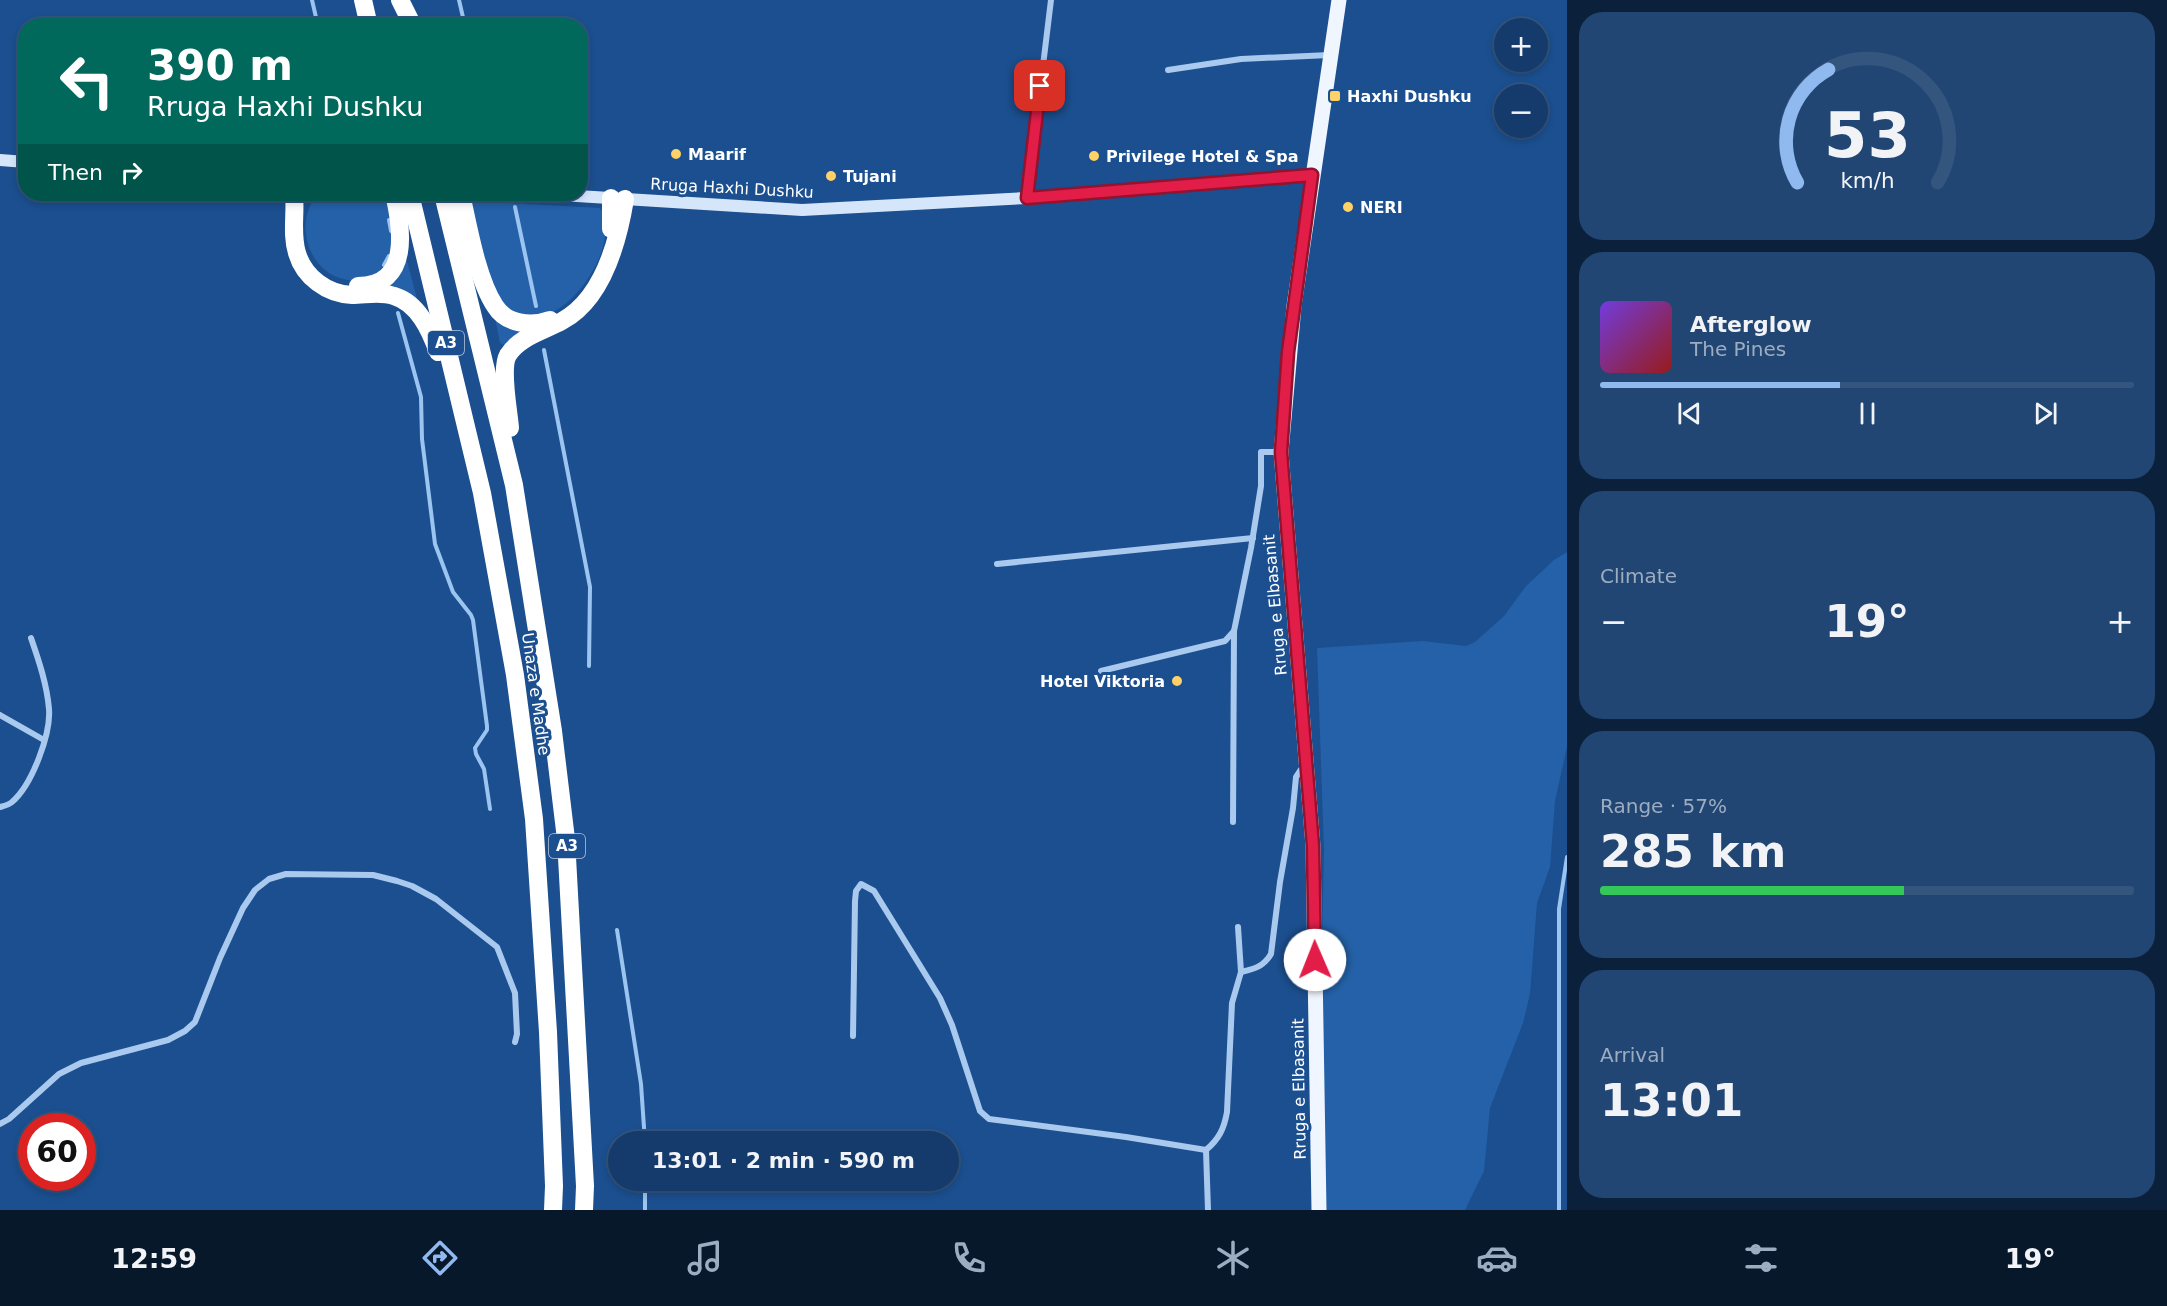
<!DOCTYPE html>
<meta charset="utf-8">
<style>
body{margin:0;font-family:"DejaVu Sans",sans-serif;background:#214673;color:#f1f3f6;height:100vh;display:flex;flex-direction:column;font-size:22px;white-space:nowrap}
*{box-sizing:border-box;margin:0}
p{font-size:20px;color:#9dadc1}
.icon{flex:none;width:33px;height:33px;fill:none;stroke:currentColor;stroke-width:2;stroke-linecap:round;stroke-linejoin:round}
.map{position:relative;flex:1;overflow:hidden}
.panel{display:flex;flex-direction:column;gap:12px;padding:12px;background:#0b203b;width:600px}
.panel>*{flex:none}
.top-card{position:absolute;left:18px;top:18px;width:570px;height:183px;border-radius:24px;box-shadow:0 3px 9px #0003,0 0 0 2px #33557e;background:#00695c;color:#fff;overflow:hidden}
.tools{position:absolute;left:1494px;top:18px;display:grid;gap:12px}
.tools a{display:grid;place-items:center;width:54px;height:54px;border-radius:50%;background:#143b6b;box-shadow:0 3px 9px #0003,0 0 0 2px #33557e;font-size:30px}
.speed{position:absolute;left:18px;top:1113px;display:flex;gap:12px;font-size:30px;font-weight:700;text-align:center}
.speed>*{display:grid;place-content:center;width:78px;height:78px;border-radius:50%;background:#143b6b;box-shadow:0 3px 9px #0003,0 0 0 2px #33557e;line-height:1}
.speed .limit{border:9px solid #d22;background:#fff;color:#111}
.pin{position:absolute;display:grid;place-items:center;width:51px;height:51px;color:#fff;margin:-26px;border-radius:12px;box-shadow:0 3px 9px #0006}
.me{position:absolute;width:66px;margin:-33px;rotate:359deg;stroke-linejoin:round;filter:drop-shadow(0 0 4px #0008)}
.turn{display:flex;align-items:center;gap:21px;height:126px;padding:0 30px;font-size:27px}
.turn .icon{width:78px;height:78px;stroke-width:2.5}
.turn b{display:block;font-size:42px;line-height:51px}
.then{display:flex;align-items:center;height:57px;padding:0 30px;background:#0003;gap:12px;font-size:22px}
.big{font-size:45px;font-weight:800;line-height:1.1}
.panel .widget{flex:1;display:flex;flex-direction:column;justify-content:center;gap:9px;min-width:0;padding:0 21px;border-radius:24px;background:#214673}
.panel .dial{align-items:center;gap:0}
.dial svg{height:156px;overflow:visible;fill:none;stroke:#33557e;stroke-width:7;stroke-linecap:round;text-anchor:middle}
.dial text{fill:#f1f3f6;stroke:none}
.song{display:flex;align-items:center;gap:18px}
.cover{width:72px;height:72px;border-radius:9px;background:linear-gradient(135deg,hsl(260 70% 55%),hsl(0 70% 35%))}
.played{height:6px;border-radius:3px;background:linear-gradient(90deg,#90b9f0 45%,#33557e 45%)}
.keys{display:flex;justify-content:space-around;direction:ltr}
.heat{display:flex;justify-content:space-between;align-items:center;font-size:33px;direction:ltr}
.charge{height:9px;border-radius:4px;background:linear-gradient(90deg,#34c759 57%,#33557e 0)}
.trip{position:absolute;left:608px;top:1131px;width:351px;height:60px;border-radius:30px;background:#143b6b;box-shadow:0 3px 9px #0003,0 0 0 2px #33557e;font-weight:800;line-height:60px;text-align:center}
.tab-bar{display:flex;height:96px;justify-content:space-around;align-items:center;background:#08182b;color:#9dadc1}
.tab-bar .icon{width:42px;height:42px}
.tab-bar .on{color:#90b9f0}
.tab-bar b{font-size:27px;color:#f1f3f6}
main{display:flex;flex:1;min-height:0}
.map>svg:first-child{display:block}
.green{fill:#2461a8}
.lines{fill:none;stroke-linecap:round;stroke-linejoin:round}
.stream{stroke:#9cc4f0;stroke-width:4}
.street{stroke:#a9c9ee;stroke-width:6}
.secondary{stroke:#d6e6fa;stroke-width:12}
.primary{stroke:#f0f6ff;stroke-width:15}
.highway{stroke:#fff;stroke-width:18}
.route-casing{stroke:#92132f;stroke-width:15}
.route{stroke:#e11d48;stroke-width:10}
.poi-dot{fill:#ffd166;stroke:#1b4f8f;stroke-width:2}
.labels{text-anchor:middle;dominant-baseline:central;stroke-width:6;stroke-linejoin:round;paint-order:stroke}
.shield{fill:#1b4f8f;stroke:#bbcadd;stroke-width:1.5}
.shield-label{font-size:15px;font-weight:bold;fill:#fff}
.poi-label{font-size:16px;font-weight:bold;fill:#fff;stroke:#1b4f8f;text-anchor:start}
.street-label{font-size:16px;fill:#fff;stroke:#1b4f8f}
</style>
<main>
<div class="map">
<svg width="1567" height="1210" viewBox="0 0 1567 1210">
<rect width="100%" height="100%" fill="#1b4f8f"/>
<g class="green">
<path d="M318,194L388,195L395,228L387,267C379,271 371,277 362,280C357,282 350,281 344,279C308,272 293,221 318,194Z"/>
<path d="M470,201L600,208C625,243 563,336 519,314C513,312 507,310 503,305C485,282 478,231 470,201Z"/>
<polygon points="406,260 407,261 417,299 388,286"/>
<polygon points="495,318 520,331 505,345 500,343"/>
<polygon points="1567,552 1567,747 1555,801 1550,867 1537,903 1530,994 1523,1023 1490,1108 1484,1171 1465,1210 1325,1210 1320,1040 1324,850 1317,648 1423,641 1466,646 1475,642 1504,616 1526,586 1554,560"/>
</g>
<g class="lines">
<g class="stream">
<polyline points="312,0 318,26"/>
<polyline points="459,0 465,26"/>
<polyline points="515,207 536,306"/>
<polyline points="389,220 391,231"/>
<polyline points="384,265 389,256"/>
<polyline points="398,313 421,397 422,439 435,544 453,592 471,615 473,620 487,726 487,730 475,748 476,754 484,769 490,809"/>
<polyline points="544,350 590,587 589,666"/>
<polyline points="617,930 641,1084 645,1142"/>
<polyline points="645,1210 645,1180"/>
<polyline points="1559,1210 1559,909 1567,857"/>
</g>
<g class="street">
<polyline points="1168,70 1241,59 1329,55"/>
<polyline points="1027,197 1051,0"/>
<polyline points="997,564 1253,538"/>
<polyline points="1101,671 1225,641 1234,631 1251,548 1261,486 1261,452 1281,452"/>
<polyline points="0,715 44,740"/>
<path d="M0,807C4,806 9,805 12,802C32,785 51,734 49,709C47,685 39,661 31,638"/>
<polyline points="1233,822 1234,631"/>
<path d="M1241,972C1255,969 1264,966 1271,954L1280,882L1293,808L1296,777L1304,765"/>
<path d="M853,1036L855,901L856,891L861,884L874,891L940,998L952,1025L980,1111L989,1119L1126,1137L1206,1150C1219,1139 1224,1129 1227,1112L1232,1003L1241,972L1238,927"/>
<polyline points="0,1124 9,1119 59,1074 81,1063 168,1040 185,1031 195,1022 220,958 243,908 255,890 269,879 286,874 373,875 397,881 412,886 436,899 497,947 515,993 517,1034 515,1042"/>
<polyline points="1206,1150 1208,1210"/>
</g>
<g class="secondary">
<polyline points="0,160 26,162"/>
<polyline points="545,194 802,210 1027,198 1312,175"/>
</g>
<polyline class="primary" points="1319,1210 1313,846 1281,452 1294,306 1339,0"/>
<g class="highway">
<polyline points="363,0 369,26"/>
<polyline points="400,0 413,26"/>
<path d="M294,194C296,213 291,234 297,253C304,277 327,294 352,295C366,295 380,291 394,296C418,303 430,330 438,352"/>
<polyline points="410,194 482,493 515,675 534,819 548,1032 554,1186 553,1210"/>
<polyline points="443,194 514,485 553,731 566,839 585,1186 584,1210"/>
<path d="M461,194C468,225 477,279 495,306C506,324 531,327 550,320"/>
<polyline points="611,229 611,198"/>
<path d="M358,286C411,286 402,228 394,194"/>
<path d="M510,428C509,412 500,369 508,355C519,337 544,331 562,321C603,299 618,242 625,199"/>
</g>
</g>
<g class="lines">
<defs>
<polyline id="route" points="1040,86 1027,198 1312,175 1288,352 1281,452 1313,846 1315,960"/>
</defs>
<use href="#route" class="route-casing"/>
<use href="#route" class="route"/>
</g>
<g class="poi-dot">
<rect x="1329" y="90" width="12" height="12" rx="3"/>
<circle cx="676" cy="154" r="6"/>
<circle cx="1094" cy="156" r="6"/>
<circle cx="831" cy="176" r="6"/>
<circle cx="1348" cy="207" r="6"/>
<circle cx="1177" cy="681" r="6"/>
</g>
<g class="labels">
<g class="shield">
<rect x="428" y="331" width="36" height="24" rx="4.5"/>
<rect x="549" y="834" width="36" height="24" rx="4.5"/>
</g>
<g class="shield-label">
<text x="446" y="343">A3</text>
<text x="567" y="846">A3</text>
</g>
<g class="poi-label">
<text x="1347" y="96">Haxhi Dushku</text>
<text x="688" y="154">Maarif</text>
<text x="1106" y="156">Privilege Hotel &amp; Spa</text>
<text x="843" y="176">Tujani</text>
<text x="1360" y="207">NERI</text>
<text x="1165" y="681" text-anchor="end">Hotel Viktoria</text>
</g>
<g class="street-label">
<text transform="translate(732 188) rotate(3)">Rruga Haxhi Dushku</text>
<text transform="translate(1275 605) rotate(-95)">Rruga e Elbasanit</text>
<text transform="translate(536 694) rotate(82)">Unaza e Madhe</text>
<text transform="translate(1299 1089) rotate(-91)">Rruga e Elbasanit</text>
</g>
</g>
</svg>
<div class="tools">
<a>+</a>
<a>−</a>
</div>
<div class="speed"><div class="limit">60</div></div>
<div class="pin" style="left:1040px;top:86px;background:#d93025"><svg class="icon" aria-label="arrive" viewBox="0 0 24 24"><path d="M6 21V4h12l-3 4 3 4H6"/></svg></div>
<svg class="me" style="left:1315px;top:960px" viewBox="-20 -20 40 40"><circle r="19" fill="#fff"/><path d="M0-13L10 11 0 6-10 11z" fill="#e11d48"/></svg>
<div class="trip">13:01 · 2 min · 590 m</div>
<div class="top-card">
<div class="turn"><svg class="icon" aria-label="left" viewBox="0 0 24 24"><path d="M17 20v-9H6M10 6l-5 5 5 5"/></svg><div><b>390 m</b>Rruga Haxhi Dushku</div></div>
<div class="then">Then<svg class="icon" aria-label="right" viewBox="0 0 24 24"><path d="M7 20v-9h11M14 6l5 5-5 5"/></svg></div>
</div>
</div>
<section class="panel">
<div class="widget dial"><svg viewBox="0 0 100 80">
<path d="M14 69A42 42 0 1 1 86 69"/>
<path d="M14 69A42 42 0 0 1 30 11" stroke="#90b9f0"/>
<text x="50" y="56" font-size="32" font-weight="700">53</text>
<text x="50" y="72" font-size="11">km/h</text>
</svg></div>
<div class="widget">
<div class="song"><i class="cover"></i><div><b>Afterglow</b><p>The Pines</p></div></div>
<div class="played"></div>
<div class="keys"><svg class="icon" aria-label="previous" viewBox="0 0 24 24"><path d="M18 5L8 12l10 7zM5 5v14"/></svg><svg class="icon" aria-label="pause" viewBox="0 0 24 24"><path d="M8 5v14M16 5v14"/></svg><svg class="icon" aria-label="next" viewBox="0 0 24 24"><path d="M6 5l10 7-10 7zM19 5v14"/></svg></div>
</div>
<div class="widget"><p>Climate</p>
<div class="heat"><a>−</a><b class="big">19°</b><a>+</a></div>
</div>
<div class="widget"><p>Range · 57%</p><b class="big">285 km</b><div class="charge"></div></div>
<div class="widget"><p>Arrival</p><b class="big">13:01</b></div>
</section>
</main>
<nav class="tab-bar">
<b>12:59</b>
<svg class="icon on" aria-label="directions" viewBox="0 0 24 24"><path d="M12 3l9 9-9 9-9-9zM9 14v-3h6M13 9l2 2-2 2"/></svg>
<svg class="icon" aria-label="music" viewBox="0 0 24 24"><path d="M9 18V5l10-2v13"/><circle cx="6" cy="18" r="3"/><circle cx="16" cy="16" r="3"/></svg>
<svg class="icon" aria-label="phone" viewBox="0 0 24 24"><path d="M5 4h4l2 5-3 2q2 4 5 5l2-3 5 2v4C11 20 4 13 5 4z"/></svg>
<svg class="icon" aria-label="climate" viewBox="0 0 24 24"><path d="M12 3v18M4 7l16 10M4 17L20 7"/></svg>
<svg class="icon" aria-label="car" viewBox="0 0 24 24"><path d="M5 17H2v-5l4-1 3-4h7l3 4 3 1v5h-3M9 17h6M6 11h13"/><circle cx="7" cy="17" r="2"/><circle cx="17" cy="17" r="2"/></svg>
<svg class="icon" aria-label="filters" viewBox="0 0 24 24"><path d="M4 7h16M4 17h16"/><circle cx="9" cy="7" r="2"/><circle cx="15" cy="17" r="2"/></svg>
<b>19°</b>
</nav>
